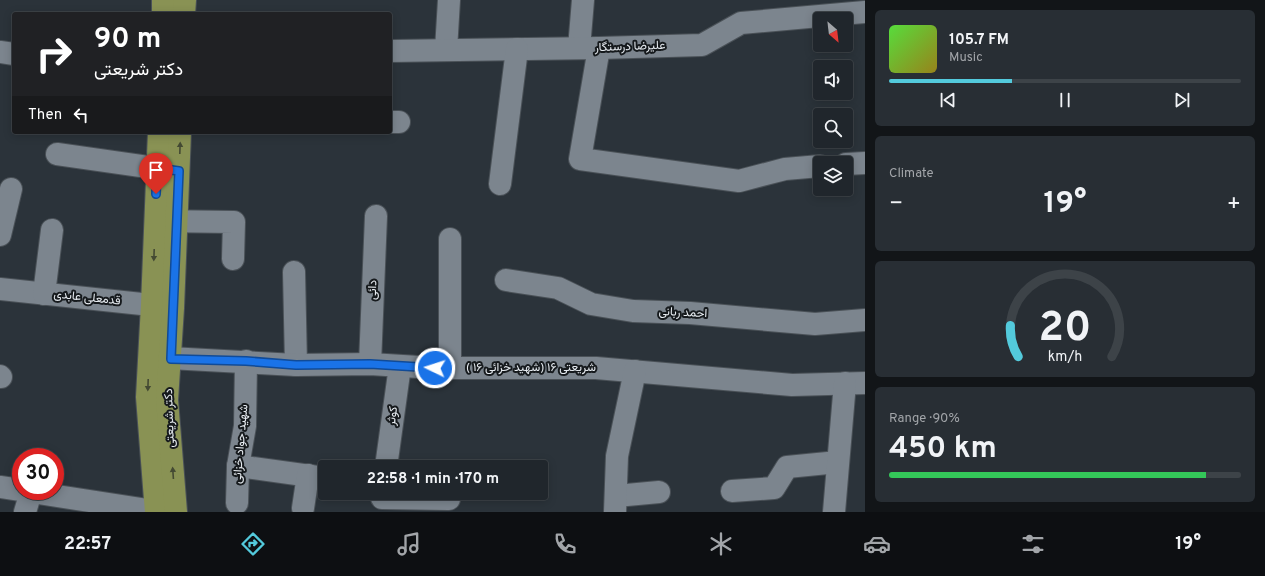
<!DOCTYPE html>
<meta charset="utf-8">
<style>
body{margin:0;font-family:Overpass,Vazirmatn,sans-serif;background:#282e34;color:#f1f3f6;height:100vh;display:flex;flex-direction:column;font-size:15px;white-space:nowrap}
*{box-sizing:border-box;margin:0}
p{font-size:13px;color:#a2a5a9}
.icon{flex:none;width:22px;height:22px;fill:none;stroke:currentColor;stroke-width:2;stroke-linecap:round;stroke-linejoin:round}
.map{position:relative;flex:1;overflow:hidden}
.details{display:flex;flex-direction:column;gap:10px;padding:10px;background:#121518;width:400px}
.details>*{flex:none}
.banner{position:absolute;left:12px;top:12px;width:380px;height:122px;border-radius:4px;box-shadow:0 2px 10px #0003,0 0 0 1px #3d4348;background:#202124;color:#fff;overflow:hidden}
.needle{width:26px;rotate:152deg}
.tools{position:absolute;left:813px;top:12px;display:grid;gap:8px}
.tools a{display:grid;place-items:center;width:40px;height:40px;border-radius:4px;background:#20262c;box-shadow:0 2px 10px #0003,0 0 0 1px #3d4348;font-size:20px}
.speed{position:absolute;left:12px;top:448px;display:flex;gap:8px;font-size:20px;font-weight:700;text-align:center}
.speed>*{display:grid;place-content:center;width:52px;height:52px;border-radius:50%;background:#20262c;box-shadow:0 2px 10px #0003,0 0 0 1px #3d4348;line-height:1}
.speed .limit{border:6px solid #d22;background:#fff;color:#111}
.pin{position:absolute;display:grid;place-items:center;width:34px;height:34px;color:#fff;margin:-41px -17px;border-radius:50% 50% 50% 0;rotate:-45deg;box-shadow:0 0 4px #0007}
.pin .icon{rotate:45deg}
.me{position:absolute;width:44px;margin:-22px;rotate:274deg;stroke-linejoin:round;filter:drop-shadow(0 0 3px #0008)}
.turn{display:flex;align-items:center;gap:14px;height:84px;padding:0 16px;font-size:18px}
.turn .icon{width:52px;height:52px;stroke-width:2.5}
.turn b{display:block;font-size:28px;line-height:34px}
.then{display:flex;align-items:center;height:38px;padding:0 16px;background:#0003;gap:8px;font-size:15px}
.big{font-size:30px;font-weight:700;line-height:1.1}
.details .card{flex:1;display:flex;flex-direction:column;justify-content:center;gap:6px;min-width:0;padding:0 14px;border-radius:6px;background:#282e34}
.details .dial{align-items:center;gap:0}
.dial svg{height:104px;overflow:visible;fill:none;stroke:#3d4348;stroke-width:7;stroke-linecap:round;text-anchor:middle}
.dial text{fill:#f1f3f6;stroke:none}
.song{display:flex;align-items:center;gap:12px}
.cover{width:48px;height:48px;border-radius:6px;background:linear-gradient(135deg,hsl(110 70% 55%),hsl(50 70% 35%))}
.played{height:4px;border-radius:2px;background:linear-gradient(90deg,#53cadc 35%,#3d4348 35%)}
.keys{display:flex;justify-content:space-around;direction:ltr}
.heat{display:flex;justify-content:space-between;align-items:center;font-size:22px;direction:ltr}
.charge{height:6px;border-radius:3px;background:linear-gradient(90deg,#34c759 90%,#3d4348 0)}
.trip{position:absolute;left:318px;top:460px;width:230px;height:40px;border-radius:4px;background:#20262c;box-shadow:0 2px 10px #0003,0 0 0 1px #3d4348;font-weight:700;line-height:40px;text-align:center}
.tabs{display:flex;height:64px;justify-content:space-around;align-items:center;background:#0d0f12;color:#a2a5a9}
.tabs .icon{width:28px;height:28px}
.tabs .current{color:#53cadc}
.tabs b{font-size:18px;color:#f1f3f6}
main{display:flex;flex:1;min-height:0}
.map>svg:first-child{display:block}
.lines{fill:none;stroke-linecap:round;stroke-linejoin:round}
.minor-casing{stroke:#4a5157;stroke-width:24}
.major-casing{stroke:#4a5157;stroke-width:24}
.minor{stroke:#7c858e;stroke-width:22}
.major{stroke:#899254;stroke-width:22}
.oneway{fill:#444a33}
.route-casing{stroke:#114b97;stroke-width:10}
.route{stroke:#1a73e8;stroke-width:7}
.labels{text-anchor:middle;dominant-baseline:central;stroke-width:4;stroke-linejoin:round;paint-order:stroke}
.street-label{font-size:12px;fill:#e8edf2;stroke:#161a1d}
</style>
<main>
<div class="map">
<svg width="865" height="512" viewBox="0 0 865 512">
<rect width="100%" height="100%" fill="#2b333a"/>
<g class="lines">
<defs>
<g id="minor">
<polyline points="579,48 583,0"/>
<polyline points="599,48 580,159 739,181 785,169 820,166"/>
<polyline points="446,50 449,0"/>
<polyline points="390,51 599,48 702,45 741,23 865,12"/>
<polyline points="0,52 14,54"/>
<polyline points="390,122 399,122"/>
<polyline points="57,154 176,171"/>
<polyline points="846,164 865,163"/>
<polyline points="500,184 517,49"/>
<polyline points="157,221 234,222 233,259"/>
<polyline points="0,235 11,189"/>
<polyline points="450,239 450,368"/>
<polyline points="294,272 296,365"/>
<polyline points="506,280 558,288 591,304 633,311 690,313 815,324 865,320"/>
<polyline points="0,289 170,307"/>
<polyline points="44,294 52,230"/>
<polyline points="151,357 296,365 370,364 435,368 596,368 792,385 865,383"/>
<polyline points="370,364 376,216"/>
<polyline points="0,376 1,377"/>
<polyline points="238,466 325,478"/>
<polyline points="386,467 400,366"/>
<polyline points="0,487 21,490"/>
<polyline points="25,491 161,512"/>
<polyline points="732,491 774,488 787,467 838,462"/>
<polyline points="616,496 659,492"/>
<polyline points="382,498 449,499"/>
<polyline points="237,503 238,466 245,426 246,361"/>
<polyline points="303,508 308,475"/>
<polyline points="25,512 31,492"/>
<polyline points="615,512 617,456 635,371"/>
<polyline points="834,512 845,383"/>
</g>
<g id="major">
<polyline points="163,14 163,0"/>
<polyline points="184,14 185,0"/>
<polyline points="156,512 147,397 152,305 159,132"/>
<polyline points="176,512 167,400 173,308 180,132"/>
</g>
</defs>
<use href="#minor" class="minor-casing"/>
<use href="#major" class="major-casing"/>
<use href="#minor" class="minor"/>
<use href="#major" class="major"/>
</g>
<defs><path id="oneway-solid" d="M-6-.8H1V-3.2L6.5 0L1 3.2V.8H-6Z"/></defs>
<g class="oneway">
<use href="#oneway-solid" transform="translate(180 148) rotate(-88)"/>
<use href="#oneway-solid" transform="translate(154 255) rotate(92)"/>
<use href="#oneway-solid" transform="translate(148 385) rotate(92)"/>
<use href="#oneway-solid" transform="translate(173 473) rotate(-94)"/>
</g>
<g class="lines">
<defs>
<polyline id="route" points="156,194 157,168 179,171 171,359 246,361 296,365 370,364 435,368"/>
</defs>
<use href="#route" class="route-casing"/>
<use href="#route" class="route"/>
</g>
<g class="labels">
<g class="street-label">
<text transform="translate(630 47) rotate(-2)">علیرضا درستگار</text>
<text transform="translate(373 290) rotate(-88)">دائی</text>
<text transform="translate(87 298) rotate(6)">قدمعلی عابدی</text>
<text transform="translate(683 313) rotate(3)">احمد ربانی</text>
<text x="531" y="368">شریعتی ۱۶ (شهید خزائی ۱۶ )</text>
<text transform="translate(393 416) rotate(-82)">کوثر</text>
<text transform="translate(170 418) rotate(-92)">دکتر شریعتی</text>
<text transform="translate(241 444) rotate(-85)">شهید جواد خزائی</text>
</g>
</g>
</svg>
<div class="tools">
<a><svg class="needle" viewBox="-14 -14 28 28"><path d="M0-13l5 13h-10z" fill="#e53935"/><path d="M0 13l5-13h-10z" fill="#a2a5a9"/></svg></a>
<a><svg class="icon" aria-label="sound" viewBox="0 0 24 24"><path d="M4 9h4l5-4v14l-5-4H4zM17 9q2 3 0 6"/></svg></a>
<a><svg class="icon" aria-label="search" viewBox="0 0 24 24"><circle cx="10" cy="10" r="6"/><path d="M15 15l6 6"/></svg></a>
<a><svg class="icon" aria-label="layers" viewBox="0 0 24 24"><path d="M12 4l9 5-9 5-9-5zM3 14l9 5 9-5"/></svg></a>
</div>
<div class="speed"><div class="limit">30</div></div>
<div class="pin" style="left:156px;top:194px;background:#d93025"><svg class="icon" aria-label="arrive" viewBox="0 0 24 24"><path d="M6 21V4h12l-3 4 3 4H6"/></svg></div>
<svg class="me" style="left:435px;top:368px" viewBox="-20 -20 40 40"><circle r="17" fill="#1a73e8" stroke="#fff" stroke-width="3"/><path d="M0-11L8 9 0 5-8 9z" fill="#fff"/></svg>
<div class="trip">22:58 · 1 min · 170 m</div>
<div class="banner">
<div class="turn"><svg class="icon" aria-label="right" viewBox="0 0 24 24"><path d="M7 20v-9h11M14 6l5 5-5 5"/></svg><div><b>90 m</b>دکتر شریعتی</div></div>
<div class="then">Then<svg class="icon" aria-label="left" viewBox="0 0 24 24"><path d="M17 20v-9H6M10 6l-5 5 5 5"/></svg></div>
</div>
</div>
<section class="details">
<div class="card">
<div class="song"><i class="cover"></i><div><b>105.7 FM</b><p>Music</p></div></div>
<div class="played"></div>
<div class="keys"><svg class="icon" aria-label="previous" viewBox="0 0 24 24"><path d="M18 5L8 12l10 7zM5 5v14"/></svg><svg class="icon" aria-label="pause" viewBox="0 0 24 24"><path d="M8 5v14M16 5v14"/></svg><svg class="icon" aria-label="next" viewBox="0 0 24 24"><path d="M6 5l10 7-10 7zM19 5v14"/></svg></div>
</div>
<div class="card"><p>Climate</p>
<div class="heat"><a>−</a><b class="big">19°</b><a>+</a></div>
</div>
<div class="card dial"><svg viewBox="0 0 100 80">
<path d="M14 69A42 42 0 1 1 86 69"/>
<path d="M14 69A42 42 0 0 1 8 45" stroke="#53cadc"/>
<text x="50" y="56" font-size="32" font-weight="700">20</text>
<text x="50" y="72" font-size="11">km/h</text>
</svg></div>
<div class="card"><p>Range · 90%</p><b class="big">450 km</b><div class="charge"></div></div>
</section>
</main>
<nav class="tabs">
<b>22:57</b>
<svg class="icon current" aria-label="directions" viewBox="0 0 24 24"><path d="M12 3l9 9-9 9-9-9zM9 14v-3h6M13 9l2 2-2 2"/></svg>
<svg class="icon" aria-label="music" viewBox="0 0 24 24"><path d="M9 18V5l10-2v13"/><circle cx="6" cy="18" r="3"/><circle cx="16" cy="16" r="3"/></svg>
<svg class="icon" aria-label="phone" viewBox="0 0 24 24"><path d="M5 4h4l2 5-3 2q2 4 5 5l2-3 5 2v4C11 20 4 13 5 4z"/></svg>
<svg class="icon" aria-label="climate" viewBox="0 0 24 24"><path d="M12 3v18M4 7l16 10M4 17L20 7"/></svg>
<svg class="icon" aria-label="car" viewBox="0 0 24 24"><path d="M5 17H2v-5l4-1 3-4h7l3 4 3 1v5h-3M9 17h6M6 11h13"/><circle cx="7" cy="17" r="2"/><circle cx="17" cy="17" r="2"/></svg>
<svg class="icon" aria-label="filters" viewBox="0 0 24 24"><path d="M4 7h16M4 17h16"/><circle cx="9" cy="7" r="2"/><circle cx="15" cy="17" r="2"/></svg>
<b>19°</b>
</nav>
